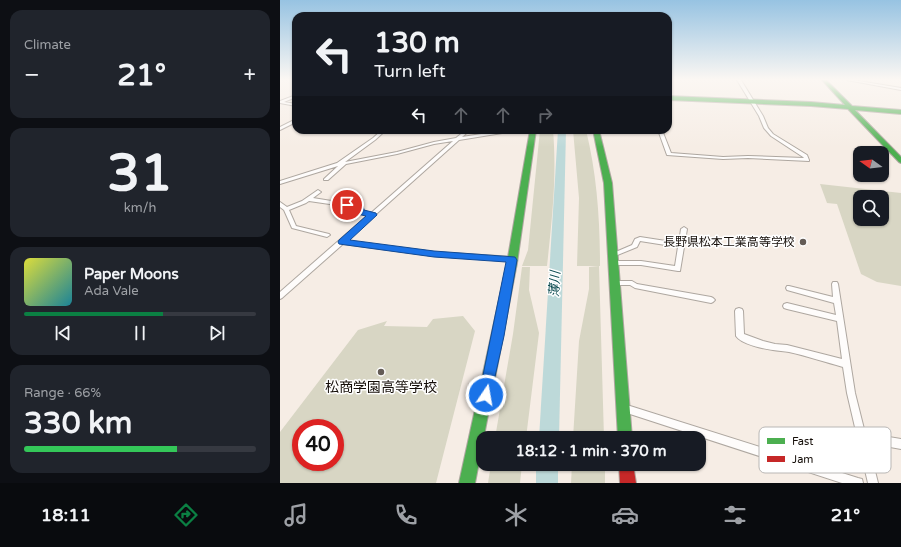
<!DOCTYPE html>
<meta charset="utf-8">
<style>
body{margin:0;font-family:"Varela Round","Noto Sans JP",sans-serif;background:#20242c;color:#f1f3f6;height:100vh;display:flex;flex-direction:column;font-size:15px;white-space:nowrap}
*{box-sizing:border-box;margin:0}
p{font-size:13px;color:#9ea1a6}
.icon{flex:none;width:22px;height:22px;fill:none;stroke:currentColor;stroke-width:2;stroke-linecap:round;stroke-linejoin:round}
.map{position:relative;flex:1;overflow:hidden}
.side{display:flex;flex-direction:column;gap:10px;padding:10px;background:#0d0f14;width:280px}
.side>*{flex:none}
.top-card{position:absolute;left:12px;top:12px;width:380px;height:122px;border-radius:12px;box-shadow:0 1px 3px #0004;background:#171b24;color:#f1f3f6;overflow:hidden}
.needle{width:26px;rotate:285deg}
.buttons{position:absolute;left:573px;top:146px;display:grid;gap:8px}
.buttons a{display:grid;place-items:center;width:36px;height:36px;border-radius:8px;background:#171b24;box-shadow:0 1px 3px #0004;font-size:20px}
.speed{position:absolute;left:12px;top:419px;display:flex;gap:8px;font-size:20px;font-weight:700;text-align:center}
.speed>*{display:grid;place-content:center;width:52px;height:52px;border-radius:50%;background:#171b24;box-shadow:0 1px 3px #0004;line-height:1}
.speed .limit{border:6px solid #d22;background:#fff;color:#111}
.pin{position:absolute;display:grid;place-items:center;width:34px;height:34px;color:#fff;margin:-17px;border:2px solid #fff;border-radius:50%;box-shadow:0 1px 4px #0007}
.me{position:absolute;width:44px;margin:-22px;rotate:12deg;stroke-linejoin:round;filter:drop-shadow(0 0 3px #0008)}
.turn{display:flex;align-items:center;gap:14px;height:84px;padding:0 16px;font-size:18px}
.turn .icon{width:52px;height:52px;stroke-width:2.5}
.turn b{display:block;font-size:28px;line-height:34px}
.lanes{display:flex;align-items:center;height:38px;padding:0 16px;background:#0003;justify-content:center;gap:20px;direction:ltr}
.lanes .off{opacity:.35}
.big{font-size:30px;font-weight:800;line-height:1.1}
.side .widget{flex:1;display:flex;flex-direction:column;justify-content:center;gap:6px;min-width:0;padding:0 14px;border-radius:12px;background:#20242c}
.side .dial{align-items:center;gap:0}
.dial b{font-size:52px;line-height:1}
.song{display:flex;align-items:center;gap:12px}
.cover{width:48px;height:48px;border-radius:6px;background:linear-gradient(135deg,hsl(60 70% 55%),hsl(190 70% 35%))}
.played{height:4px;border-radius:2px;background:linear-gradient(90deg,#0b8043 60%,#363941 60%)}
.keys{display:flex;justify-content:space-around;direction:ltr}
.heat{display:flex;justify-content:space-between;align-items:center;font-size:22px;direction:ltr}
.charge{height:6px;border-radius:3px;background:linear-gradient(90deg,#34c759 66%,#363941 0)}
.trip{position:absolute;left:196px;top:431px;width:230px;height:40px;border-radius:12px;background:#171b24;box-shadow:0 1px 3px #0004;font-weight:800;line-height:40px;text-align:center}
.dock{display:flex;height:64px;justify-content:space-around;align-items:center;background:#090b0e;color:#9ea1a6}
.dock .icon{width:28px;height:28px}
.dock .selected{color:#0b8043}
.dock b{font-size:18px;color:#f1f3f6}
main{display:flex;flex:1;min-height:0}
.map>svg:first-child{display:block}
.green{fill:#d8d6c4;fill-rule:evenodd}
.lines{fill:none;stroke-linecap:round;stroke-linejoin:round}
.river{fill:#bdd9d9;fill-rule:evenodd}
.street-casing{stroke:#aea7a0;stroke-width:2}
.fast-casing{stroke:#aea7a0;stroke-width:2}
.jam-casing{stroke:#aea7a0;stroke-width:2}
.street{fill:#fefcfb;fill-rule:evenodd}
.fast{fill:#4caf50;fill-rule:evenodd}
.jam{fill:#c62828;fill-rule:evenodd}
.route{fill:#1a73e8;stroke:#114b97}
.poi-dot{fill:#645c56;stroke:#fff;stroke-width:1.5}
.labels{text-anchor:middle;dominant-baseline:central;stroke-width:3;stroke-linejoin:round;paint-order:stroke}
.poi-label{font-size:12px;fill:#150e09;stroke:#fff;text-anchor:end}
.water-label{font-size:13px;font-style:italic;fill:#0b4b50;stroke:#fff}
.near-poi-label{font-size:14px;fill:#150e09;stroke:#fff}
.key{fill:#fff;stroke:#b9b7b5;stroke-width:1}
.key-label{font-size:11px;fill:#150e09}
</style>
<main>
<section class="side">
<div class="widget"><p>Climate</p>
<div class="heat"><a>−</a><b class="big">21°</b><a>+</a></div>
</div>
<div class="widget dial"><b>31</b><p>km/h</p></div>
<div class="widget">
<div class="song"><i class="cover"></i><div><b>Paper Moons</b><p>Ada Vale</p></div></div>
<div class="played"></div>
<div class="keys"><svg class="icon" aria-label="previous" viewBox="0 0 24 24"><path d="M18 5L8 12l10 7zM5 5v14"/></svg><svg class="icon" aria-label="pause" viewBox="0 0 24 24"><path d="M8 5v14M16 5v14"/></svg><svg class="icon" aria-label="next" viewBox="0 0 24 24"><path d="M6 5l10 7-10 7zM19 5v14"/></svg></div>
</div>
<div class="widget"><p>Range · 66%</p><b class="big">330 km</b><div class="charge"></div></div>
</section>
<div class="map">
<svg width="621" height="483" viewBox="0 0 621 483">
<rect width="100%" height="100%" fill="#f6ede5"/>
<g class="green">
<path d="M260,130H273C277,176 272,220 267,266H242L248,250Z"/>
<path d="M293,130H306C317,175 320,220 320,266H297L299,198Z"/>
<path d="M540,184L621,193V286L597,282L581,274L557,204L547,203ZM580,197H602V219H580Z"/>
<polygon points="319,266 324,438 293,438 299,341 309,289 309,267"/>
<polygon points="242,267 250,267 249,290 259,333 246,438 215,438 233,334"/>
<path d="M183,316L195,331L156,483H0V432L78,330L107,321L104,326L147,327L153,319ZM21,428H55V462H21Z"/>
<polygon points="211,464 242,464 240,483 208,483"/>
<polygon points="292,464 325,464 325,483 291,483"/>
</g>
<g class="lines">
<g class="river">
<polygon points="278,130 286,130 279,438 259,438"/>
<rect x="256" y="464" width="22" height="19"/>
</g>
<defs>
<g id="street">
<polygon points="457,80 461,80 483,116 488,128 493,134 527,155 529,160 529,161 468,158 443,159 387,155 378,130 382,130 391,153 443,157 468,156 524,158 523,157 491,136 484,128 479,116"/>
<polygon points="567,80 573,80 621,88 621,90"/>
<polygon points="16,95 16,97 4,102 16,104 16,106 0,103 0,101"/>
<polygon points="16,119 16,122 0,130 0,127"/>
<polygon points="102,130 106,130 95,140 65,162 117,152 154,142 176,138 186,130 190,130 182,137 227,130 237,130 235,131 179,140 66,241 154,252 232,257 235,259 232,261 154,256 63,244 2,298 0,299 0,292 88,215 78,213 77,208 29,201 26,203 9,210 16,226 49,234 50,235 47,237 12,228 4,210 0,207 0,202 7,207 22,201 38,190 41,192 33,198 82,206 83,211 91,213 173,141 154,144 117,154 66,164 48,180 44,180 44,179 58,166 0,184 0,181 57,163 93,138"/>
<polygon points="404,227 407,229 400,271 398,271 361,265 333,265 330,263 333,261 361,261 395,266 398,247 360,241 357,247 335,256 333,257 330,255 331,254 352,245 355,239 360,237 399,243 401,229"/>
<polygon points="332,281 352,281 357,284 431,297 433,298 435,300 433,302 431,303 355,288 350,285 332,285 331,283"/>
<path d="M553,282H557L558,284L575,393L585,433L621,439V449L588,443L598,483H588L567,393L563,367C545,362 527,356 509,352C504,351 498,351 493,350C484,349 461,344 456,336L455,311L456,309L459,308L462,309L463,311L464,334L483,341L495,344L507,345L562,359L557,321L507,309L504,308L503,306L504,304L507,303L556,315L554,303L507,290L506,288L507,286H509L553,297L552,284Z"/>
<polygon points="343,406 350,406 578,478 582,479 583,483 562,483 350,414 343,414 340,413 339,410 340,407"/>
</g>
<g id="fast">
<polygon points="542,80 546,80 572,106 621,110 621,114 575,110 621,157 621,163 619,162 568,109 531,106 388,100 388,96 531,102 565,105"/>
<polygon points="250,130 256,130 237,263 195,483 179,483 227,263"/>
<polygon points="313,130 319,130 332,183 352,438 338,438 324,183"/>
</g>
<polygon id="jam" points="339,464 353,464 356,483 340,483"/>
</defs>
<use href="#street" class="street-casing"/>
<use href="#fast" class="fast-casing"/>
<use href="#jam" class="jam-casing"/>
<use href="#street" class="street"/>
<use href="#fast" class="fast"/>
<use href="#jam" class="jam"/>
</g>
<linearGradient id="sky" x2="0" y2="1"><stop stop-color="#97c3e2"/><stop offset="0.54" stop-color="#fbf7f3"/><stop offset="1" stop-color="#fbf7f3" stop-opacity="0"/></linearGradient>
<rect width="621" height="147" fill="url(#sky)"/>
<polygon class="route" points="64,203 83,205 84,210 96,213 97,215 70,240 154,251 235,257 237,260 224,336 210,399 206,401 201,399 199,395 226,262 154,257 59,244 58,242 59,240 86,216 77,214 76,209 64,207"/>
<g class="poi-dot">
<circle cx="523" cy="242" r="4"/>
<circle cx="101" cy="372" r="4"/>
</g>
<g class="labels">
<g class="poi-label">
<text x="515" y="242">長野県松本工業高等学校</text>
</g>
<g class="water-label">
<text transform="translate(275 284) rotate(-87)">薄川</text>
</g>
<g class="near-poi-label">
<text x="101" y="387">松商学園高等学校</text>
</g>
</g>
<rect x="479" y="427" width="132" height="46" rx="6" class="key"/>
<rect x="487" y="438" width="18" height="6" fill="#4caf50"/>
<rect x="487" y="456" width="18" height="6" fill="#c62828"/>
<g class="key-label">
<text x="512" y="445">Fast</text>
<text x="512" y="463">Jam</text>
</g>
</svg>
<div class="buttons">
<a><svg class="needle" viewBox="-14 -14 28 28"><path d="M0-13l5 13h-10z" fill="#e53935"/><path d="M0 13l5-13h-10z" fill="#9ea1a6"/></svg></a>
<a><svg class="icon" aria-label="search" viewBox="0 0 24 24"><circle cx="10" cy="10" r="6"/><path d="M15 15l6 6"/></svg></a>
</div>
<div class="speed"><div class="limit">40</div></div>
<div class="pin" style="left:67px;top:205px;background:#d93025"><svg class="icon" aria-label="arrive" viewBox="0 0 24 24"><path d="M6 21V4h12l-3 4 3 4H6"/></svg></div>
<svg class="me" style="left:206px;top:395px" viewBox="-20 -20 40 40"><circle r="17" fill="#1a73e8" stroke="#fff" stroke-width="3"/><path d="M0-11L8 9 0 5-8 9z" fill="#fff"/></svg>
<div class="trip">18:12 · 1 min · 370 m</div>
<div class="top-card">
<div class="turn"><svg class="icon" aria-label="left" viewBox="0 0 24 24"><path d="M17 20v-9H6M10 6l-5 5 5 5"/></svg><div><b>130 m</b>Turn left</div></div>
<div class="lanes"><svg class="icon" aria-label="left" viewBox="0 0 24 24"><path d="M17 20v-9H6M10 6l-5 5 5 5"/></svg><svg class="icon off" aria-label="ahead" viewBox="0 0 24 24"><path d="M12 20V5M6 11l6-6 6 6"/></svg><svg class="icon off" aria-label="ahead" viewBox="0 0 24 24"><path d="M12 20V5M6 11l6-6 6 6"/></svg><svg class="icon off" aria-label="right" viewBox="0 0 24 24"><path d="M7 20v-9h11M14 6l5 5-5 5"/></svg></div>
</div>
</div>
</main>
<nav class="dock">
<b>18:11</b>
<svg class="icon selected" aria-label="directions" viewBox="0 0 24 24"><path d="M12 3l9 9-9 9-9-9zM9 14v-3h6M13 9l2 2-2 2"/></svg>
<svg class="icon" aria-label="music" viewBox="0 0 24 24"><path d="M9 18V5l10-2v13"/><circle cx="6" cy="18" r="3"/><circle cx="16" cy="16" r="3"/></svg>
<svg class="icon" aria-label="phone" viewBox="0 0 24 24"><path d="M5 4h4l2 5-3 2q2 4 5 5l2-3 5 2v4C11 20 4 13 5 4z"/></svg>
<svg class="icon" aria-label="climate" viewBox="0 0 24 24"><path d="M12 3v18M4 7l16 10M4 17L20 7"/></svg>
<svg class="icon" aria-label="car" viewBox="0 0 24 24"><path d="M5 17H2v-5l4-1 3-4h7l3 4 3 1v5h-3M9 17h6M6 11h13"/><circle cx="7" cy="17" r="2"/><circle cx="17" cy="17" r="2"/></svg>
<svg class="icon" aria-label="filters" viewBox="0 0 24 24"><path d="M4 7h16M4 17h16"/><circle cx="9" cy="7" r="2"/><circle cx="15" cy="17" r="2"/></svg>
<b>21°</b>
</nav>
